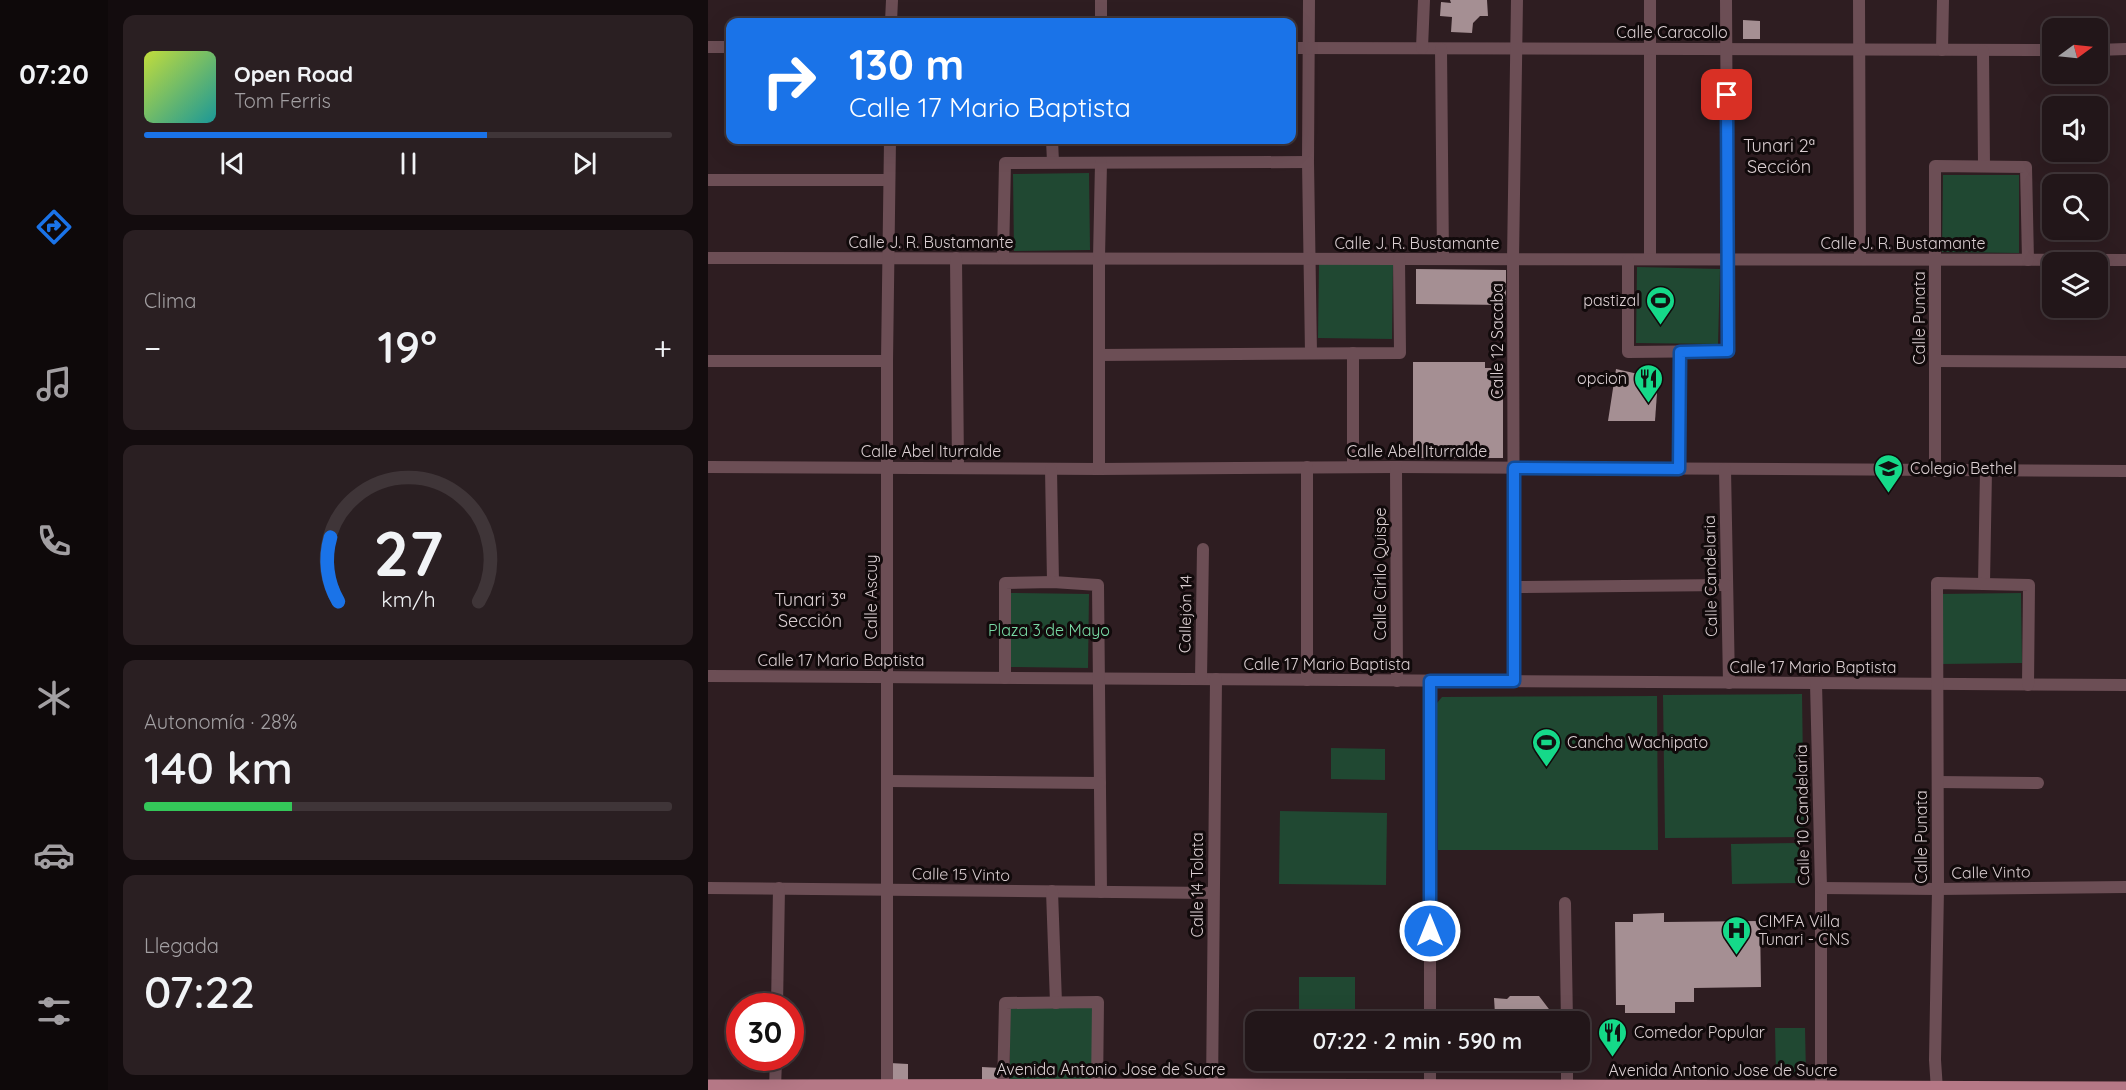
<!DOCTYPE html>
<html lang="es">
<meta charset="utf-8">
<style>
body{margin:0;font-family:Quicksand,sans-serif;background:#2a1f22;color:#f1f3f6;height:100vh;display:flex;flex-direction:column;font-size:22px;white-space:nowrap}
*{box-sizing:border-box;margin:0}
p{font-size:20px;color:#a29fa2}
.icon{flex:none;width:33px;height:33px;fill:none;stroke:currentColor;stroke-width:2;stroke-linecap:round;stroke-linejoin:round}
.map{position:relative;flex:1;overflow:hidden}
.details{display:flex;flex-direction:column;gap:15px;padding:15px;background:#130c0e;width:600px}
.details>*{flex:none}
.hud{position:absolute;left:18px;top:18px;width:570px;height:126px;border-radius:12px;box-shadow:0 6px 24px #0002,0 0 0 2px #3f3538;background:#1a73e8;color:#fff;overflow:hidden}
.needle{width:39px;rotate:75deg}
.controls{position:absolute;left:1334px;top:18px;display:grid;gap:12px}
.controls a{display:grid;place-items:center;width:66px;height:66px;border-radius:12px;background:#221619;box-shadow:0 6px 24px #0002,0 0 0 2px #3f3538;font-size:30px}
.speed{position:absolute;left:18px;top:993px;display:flex;gap:12px;font-size:30px;font-weight:700;text-align:center}
.speed>*{display:grid;place-content:center;width:78px;height:78px;border-radius:50%;background:#221619;box-shadow:0 6px 24px #0002,0 0 0 2px #3f3538;line-height:1}
.speed .limit{border:9px solid #d22;background:#fff;color:#111}
.pin{position:absolute;display:grid;place-items:center;width:51px;height:51px;color:#fff;margin:-26px;border-radius:12px;box-shadow:0 3px 9px #0006}
.me{position:absolute;width:66px;margin:-33px;rotate:0deg;stroke-linejoin:round;filter:drop-shadow(0 0 4px #0008)}
.turn{display:flex;align-items:center;gap:21px;height:126px;padding:0 24px;font-size:27px}
.turn .icon{width:78px;height:78px;stroke-width:2.5}
.turn b{display:block;font-size:42px;line-height:51px}
.big{font-size:45px;font-weight:600;line-height:1.1}
.details .card{flex:1;display:flex;flex-direction:column;justify-content:center;gap:9px;min-width:0;padding:0 21px;border-radius:12px;background:#2a1f22}
.details .dial{align-items:center;gap:0}
.dial svg{height:156px;overflow:visible;fill:none;stroke:#3f3538;stroke-width:7;stroke-linecap:round;text-anchor:middle}
.dial text{fill:#f1f3f6;stroke:none}
.song{display:flex;align-items:center;gap:18px}
.cover{width:72px;height:72px;border-radius:9px;background:linear-gradient(135deg,hsl(70 70% 55%),hsl(180 70% 35%))}
.played{height:6px;border-radius:3px;background:linear-gradient(90deg,#1a73e8 65%,#3f3538 65%)}
.keys{display:flex;justify-content:space-around;direction:ltr}
.heat{display:flex;justify-content:space-between;align-items:center;font-size:33px;direction:ltr}
.charge{height:9px;border-radius:4px;background:linear-gradient(90deg,#34c759 28%,#3f3538 0)}
.trip{position:absolute;left:537px;top:1011px;width:345px;height:60px;border-radius:12px;background:#221619;box-shadow:0 6px 24px #0002,0 0 0 2px #3f3538;font-weight:600;line-height:60px;text-align:center}
main{display:flex;flex:1;min-height:0}
.tab-bar{display:flex;flex-direction:column;width:108px;justify-content:space-around;align-items:center;background:#0e090a;color:#a29fa2}
.tab-bar .icon{width:42px;height:42px}
.tab-bar .on{color:#1a73e8}
.tab-bar b{font-size:27px;color:#f1f3f6}
.map>svg:first-child{display:block}
.green{fill:#204832}
.building{fill:#a58f93}
.lines{fill:none;stroke-linecap:round;stroke-linejoin:round}
.minor{stroke:#6c4e55;stroke-width:12}
.major{stroke:#b57886;stroke-width:15}
.route-casing{stroke:#114b97;stroke-width:15}
.route{stroke:#1a73e8;stroke-width:10}
.labels{text-anchor:middle;dominant-baseline:central;stroke-width:6;stroke-linejoin:round;paint-order:stroke}
.street-label{font-size:16px;fill:#daced1;stroke:#110a0b}
.poi-label{font-size:16px;fill:#daced1;stroke:#110a0b;text-anchor:start}
.park-label{font-size:16px;fill:#79dba5;stroke:#110a0b}
.neighbourhood-label{font-size:18px;fill:#daced1;stroke:#110a0b}
</style>
<main>
<nav class="tab-bar">
<b>07:20</b>
<svg class="icon on" aria-label="directions" viewBox="0 0 24 24"><path d="M12 3l9 9-9 9-9-9zM9 14v-3h6M13 9l2 2-2 2"/></svg>
<svg class="icon" aria-label="music" viewBox="0 0 24 24"><path d="M9 18V5l10-2v13"/><circle cx="6" cy="18" r="3"/><circle cx="16" cy="16" r="3"/></svg>
<svg class="icon" aria-label="phone" viewBox="0 0 24 24"><path d="M5 4h4l2 5-3 2q2 4 5 5l2-3 5 2v4C11 20 4 13 5 4z"/></svg>
<svg class="icon" aria-label="climate" viewBox="0 0 24 24"><path d="M12 3v18M4 7l16 10M4 17L20 7"/></svg>
<svg class="icon" aria-label="car" viewBox="0 0 24 24"><path d="M5 17H2v-5l4-1 3-4h7l3 4 3 1v5h-3M9 17h6M6 11h13"/><circle cx="7" cy="17" r="2"/><circle cx="17" cy="17" r="2"/></svg>
<svg class="icon" aria-label="filters" viewBox="0 0 24 24"><path d="M4 7h16M4 17h16"/><circle cx="9" cy="7" r="2"/><circle cx="15" cy="17" r="2"/></svg>
</nav>
<section class="details">
<div class="card">
<div class="song"><i class="cover"></i><div><b>Open Road</b><p>Tom Ferris</p></div></div>
<div class="played"></div>
<div class="keys"><svg class="icon" aria-label="previous" viewBox="0 0 24 24"><path d="M18 5L8 12l10 7zM5 5v14"/></svg><svg class="icon" aria-label="pause" viewBox="0 0 24 24"><path d="M8 5v14M16 5v14"/></svg><svg class="icon" aria-label="next" viewBox="0 0 24 24"><path d="M6 5l10 7-10 7zM19 5v14"/></svg></div>
</div>
<div class="card"><p>Clima</p>
<div class="heat"><a>−</a><b class="big">19°</b><a>+</a></div>
</div>
<div class="card dial"><svg viewBox="0 0 100 80">
<path d="M14 69A42 42 0 1 1 86 69"/>
<path d="M14 69A42 42 0 0 1 10 36" stroke="#1a73e8"/>
<text x="50" y="56" font-size="32" font-weight="700">27</text>
<text x="50" y="72" font-size="11">km/h</text>
</svg></div>
<div class="card"><p>Autonomía · 28%</p><b class="big">140 km</b><div class="charge"></div></div>
<div class="card"><p>Llegada</p><b class="big">07:22</b></div>
</section>
<div class="map">
<svg width="1418" height="1090" viewBox="0 0 1418 1090">
<rect width="100%" height="100%" fill="#2e1d21"/>
<g class="green">
<polygon points="381,173 382,250 306,251 305,174"/>
<polygon points="1235,175 1311,175 1311,253 1234,252"/>
<polygon points="611,263 685,264 684,339 610,338"/>
<polygon points="929,267 1012,269 1010,344 928,343"/>
<polygon points="301,593 381,594 380,668 301,667"/>
<polygon points="1313,593 1314,663 1234,664 1232,594"/>
<polygon points="1094,694 1096,837 957,838 955,695"/>
<polygon points="949,696 950,850 730,850 729,703 734,697"/>
<polygon points="623,748 677,749 677,780 623,779"/>
<polygon points="572,811 679,813 678,885 571,884"/>
<polygon points="1091,843 1092,883 1024,884 1023,844"/>
<rect x="591" y="977" width="56" height="33"/>
<polygon points="302,1006 386,1007 386,1080 302,1079"/>
<polygon points="591,1013 646,1014 646,1021 591,1021"/>
<polygon points="1067,1028 1097,1028 1098,1075 1068,1076"/>
</g>
<g class="building">
<polygon points="742,0 779,0 780,16 772,16 765,23 764,33 743,32 744,17 732,16 733,2 743,3"/>
<polygon points="1035,20 1052,21 1052,39 1035,39"/>
<polygon points="708,269 798,270 798,305 708,304"/>
<polygon points="705,362 777,362 777,368 795,368 795,458 705,458"/>
<polygon points="908,369 939,376 949,393 947,421 900,421"/>
<polygon points="956,913 956,922 1052,921 1053,987 986,988 986,1002 967,1002 967,1013 917,1013 917,1005 908,1005 907,922 925,922 925,914"/>
<polygon points="802,996 831,996 847,1017 847,1022 782,1022 787,1014 786,998 799,999"/>
<polygon points="182,1063 200,1064 200,1082 181,1081"/>
<polygon points="274,1067 293,1068 292,1083 274,1083"/>
</g>
<g class="lines">
<g class="minor">
<polyline points="601,0 600,162 603,353"/>
<polyline points="942,0 942,259"/>
<polyline points="1151,0 1152,259"/>
<polyline points="183,22 184,0"/>
<polyline points="393,22 393,0"/>
<polyline points="0,47 22,47"/>
<polyline points="584,48 1344,50"/>
<polyline points="714,48 716,0"/>
<polyline points="733,49 735,259"/>
<polyline points="1234,50 1235,0"/>
<polyline points="1389,50 1418,49"/>
<polyline points="1275,51 1276,166"/>
<polyline points="344,140 345,162"/>
<polyline points="0,180 181,180"/>
<polyline points="0,258 1418,260"/>
<polyline points="248,258 250,467"/>
<polyline points="295,258 297,163 600,162"/>
<polyline points="920,260 920,352 1020,351 1018,0"/>
<polyline points="645,353 645,467"/>
<polyline points="391,355 692,353 691,259"/>
<polyline points="0,361 179,361"/>
<polyline points="1227,361 1418,362"/>
<polyline points="0,467 391,469 688,467 1418,471"/>
<polyline points="599,467 599,680"/>
<polyline points="688,467 689,681"/>
<polyline points="343,469 345,582"/>
<polyline points="391,469 391,258 393,163"/>
<polyline points="971,469 972,352"/>
<polyline points="1017,469 1021,683"/>
<polyline points="1227,471 1227,166 1318,167 1320,260"/>
<polyline points="1276,584 1278,471"/>
<polyline points="807,587 1018,585"/>
<polyline points="0,676 1418,685"/>
<polyline points="297,678 297,583 345,582 390,585 393,892"/>
<polyline points="493,679 495,549"/>
<polyline points="806,681 805,259 809,0"/>
<polyline points="1108,683 1113,888 1113,1090"/>
<polyline points="181,781 392,783"/>
<polyline points="1230,782 1330,783"/>
<polyline points="0,888 505,893"/>
<polyline points="1113,888 1230,889 1418,887"/>
<polyline points="344,891 348,1003"/>
<polyline points="857,903 859,1022"/>
<polyline points="69,1006 71,888"/>
<polyline points="722,1022 722,681"/>
<polyline points="859,1060 859,1090"/>
<polyline points="722,1087 722,1060"/>
<polyline points="67,1090 68,1058"/>
<polyline points="179,1090 179,361 182,140"/>
<polyline points="295,1090 297,1003 390,1002 389,1090"/>
<polyline points="504,1090 508,679"/>
<polyline points="1229,1090 1227,1060 1230,889 1229,583 1321,585 1320,685"/>
</g>
<polyline class="major" points="0,1087 505,1086 1418,1089"/>
</g>
<g class="lines">
<defs>
<polyline id="route" points="722,931 722,681 806,681 806,468 971,469 972,352 1020,351 1019,95"/>
</defs>
<use href="#route" class="route-casing"/>
<use href="#route" class="route"/>
</g>
<defs>
<symbol id="stadium-pin" viewBox="-11 -11 22 30"><path d="M0 17L-7.5 6A9.5 9.5 0 1 1 7.5 6Z" fill="#15d989" stroke="#110a0b"/><path d="M0-5a6.5 5 0 1 0 0 10a6.5 5 0 1 0 0-10ZM-3.5-1.8h7v3.6h-7Z" fill="#111"/></symbol>
<symbol id="restaurant-pin" viewBox="-11 -11 22 30"><path d="M0 17L-7.5 6A9.5 9.5 0 1 1 7.5 6Z" fill="#15d989" stroke="#110a0b"/><path d="M-5-6h1v4h1v-4h1v4h1v-4h1v5L-1.5 .5V6h-2V.5L-5-1ZM5-6V6H3V1.5H1.5Q1.5-4 5-6Z" fill="#111"/></symbol>
<symbol id="school-pin" viewBox="-11 -11 22 30"><path d="M0 17L-7.5 6A9.5 9.5 0 1 1 7.5 6Z" fill="#15d989" stroke="#110a0b"/><path d="M0-5L7-2L0 1L-7-2ZM-4 1L0 2.5L4 1V4Q0 6-4 4Z" fill="#111"/></symbol>
<symbol id="hospital-pin" viewBox="-11 -11 22 30"><path d="M0 17L-7.5 6A9.5 9.5 0 1 1 7.5 6Z" fill="#15d989" stroke="#110a0b"/><path d="M-5-5h3v3.5h4V-5h3V5h-3V1.5h-4V5h-3Z" fill="#111"/></symbol>
</defs>
<g fill-rule="evenodd">
<use href="#stadium-pin" x="936" y="284" width="33" height="45"/>
<use href="#restaurant-pin" x="924" y="362" width="33" height="45"/>
<use href="#school-pin" x="1164" y="452" width="33" height="45"/>
<use href="#stadium-pin" x="822" y="726" width="33" height="45"/>
<use href="#hospital-pin" x="1012" y="914" width="33" height="45"/>
<use href="#restaurant-pin" x="888" y="1016" width="33" height="45"/>
</g>
<g class="labels">
<g class="street-label">
<text x="964" y="32">Calle Caracollo</text>
<text x="223" y="242">Calle J. R. Bustamante</text>
<text x="709" y="243">Calle J. R. Bustamante</text>
<text x="1195" y="243">Calle J. R. Bustamante</text>
<text transform="translate(1211 318) rotate(-90)">Calle Punata</text>
<text transform="translate(789 341) rotate(-90)">Calle 12 Sacaba</text>
<text x="223" y="451">Calle Abel Iturralde</text>
<text x="709" y="451">Calle Abel Iturralde</text>
<text transform="translate(672 574) rotate(-90)">Calle Cirilo Quispe</text>
<text transform="translate(1002 576) rotate(-91)">Calle Candelaria</text>
<text transform="translate(163 597) rotate(-90)">Calle Ascuy</text>
<text transform="translate(477 614) rotate(-89)">Callejón 14</text>
<text x="133" y="660">Calle 17 Mario Baptista</text>
<text x="619" y="664">Calle 17 Mario Baptista</text>
<text x="1105" y="667">Calle 17 Mario Baptista</text>
<text transform="translate(1094 815) rotate(-91)">Calle 10 Candelaria</text>
<text transform="translate(1213 837) rotate(-90)">Calle Punata</text>
<text transform="translate(1283 872) rotate(-1)">Calle Vinto</text>
<text transform="translate(253 874) rotate(1)">Calle 15 Vinto</text>
<text transform="translate(489 885) rotate(-90)">Calle 14 Tolata</text>
<text x="403" y="1069">Avenida Antonio Jose de Sucre</text>
<text x="1015" y="1070">Avenida Antonio Jose de Sucre</text>
</g>
<g class="poi-label">
<text x="932" y="300" text-anchor="end">pastizal</text>
<text x="919" y="378" text-anchor="end">opcion</text>
<text x="1202" y="468">Colegio Bethel</text>
<text x="859" y="742">Cancha Wachipato</text>
<text x="1050" y="921">CIMFA Villa<tspan x="1050" dy="18">Tunari - CNS</tspan></text>
<text x="926" y="1032">Comedor Popular</text>
</g>
<g class="park-label">
<text x="341" y="630">Plaza 3 de Mayo</text>
</g>
<g class="neighbourhood-label">
<text x="1071" y="145">Tunari 2ª<tspan x="1071" dy="21">Sección</tspan></text>
<text x="102" y="599">Tunari 3ª<tspan x="102" dy="21">Sección</tspan></text>
</g>
</g>
</svg>
<div class="controls">
<a><svg class="needle" viewBox="-14 -14 28 28"><path d="M0-13l5 13h-10z" fill="#e53935"/><path d="M0 13l5-13h-10z" fill="#a29fa2"/></svg></a>
<a><svg class="icon" aria-label="sound" viewBox="0 0 24 24"><path d="M4 9h4l5-4v14l-5-4H4zM17 9q2 3 0 6"/></svg></a>
<a><svg class="icon" aria-label="search" viewBox="0 0 24 24"><circle cx="10" cy="10" r="6"/><path d="M15 15l6 6"/></svg></a>
<a><svg class="icon" aria-label="layers" viewBox="0 0 24 24"><path d="M12 4l9 5-9 5-9-5zM3 14l9 5 9-5"/></svg></a>
</div>
<div class="speed"><div class="limit">30</div></div>
<div class="pin" style="left:1019px;top:95px;background:#d93025"><svg class="icon" aria-label="arrive" viewBox="0 0 24 24"><path d="M6 21V4h12l-3 4 3 4H6"/></svg></div>
<svg class="me" style="left:722px;top:931px" viewBox="-20 -20 40 40"><circle r="17" fill="#1a73e8" stroke="#fff" stroke-width="3"/><path d="M0-11L8 9 0 5-8 9z" fill="#fff"/></svg>
<div class="trip">07:22 · 2 min · 590 m</div>
<div class="hud">
<div class="turn"><svg class="icon" aria-label="right" viewBox="0 0 24 24"><path d="M7 20v-9h11M14 6l5 5-5 5"/></svg><div><b>130 m</b>Calle 17 Mario Baptista</div></div>
</div>
</div>
</main>
